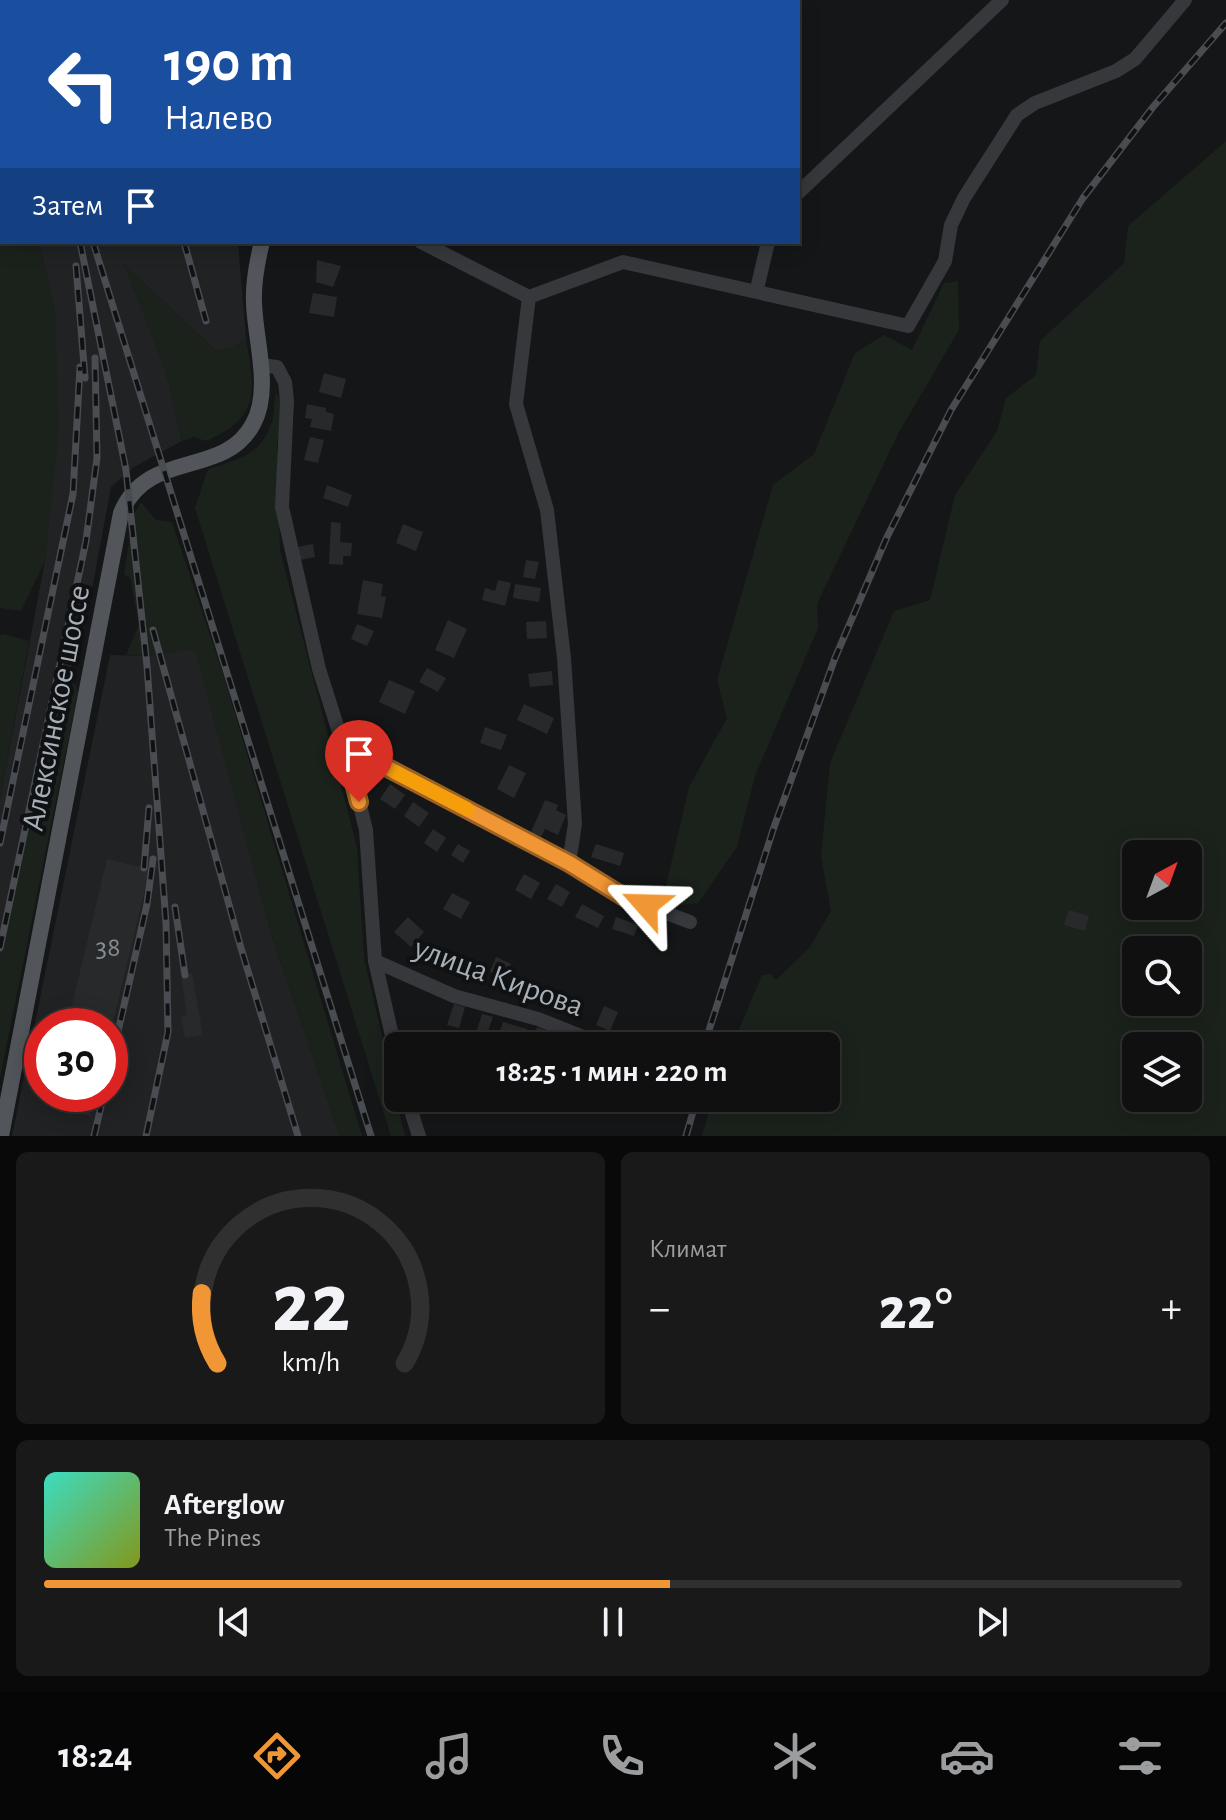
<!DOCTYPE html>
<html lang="ru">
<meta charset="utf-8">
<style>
body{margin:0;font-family:"Alegreya Sans",sans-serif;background:#19191a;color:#f1f3f6;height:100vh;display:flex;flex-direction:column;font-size:30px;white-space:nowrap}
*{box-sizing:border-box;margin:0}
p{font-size:26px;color:#9c9d9f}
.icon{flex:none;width:44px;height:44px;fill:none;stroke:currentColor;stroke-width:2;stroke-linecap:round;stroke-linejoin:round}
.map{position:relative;height:1136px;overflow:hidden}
.side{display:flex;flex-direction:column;gap:16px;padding:16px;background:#090909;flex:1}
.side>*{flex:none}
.top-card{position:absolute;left:0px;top:0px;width:800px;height:244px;box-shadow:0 4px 20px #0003,0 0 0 2px #303031;background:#1a4fa0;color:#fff;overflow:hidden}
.needle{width:52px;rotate:41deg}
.fabs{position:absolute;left:1122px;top:840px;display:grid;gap:16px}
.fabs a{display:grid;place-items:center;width:80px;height:80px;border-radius:12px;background:#101011;box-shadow:0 4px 20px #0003,0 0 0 2px #303031;font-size:40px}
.speed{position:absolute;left:24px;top:1008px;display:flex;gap:16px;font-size:40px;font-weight:700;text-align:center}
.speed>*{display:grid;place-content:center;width:104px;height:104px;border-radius:50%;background:#101011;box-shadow:0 4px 20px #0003,0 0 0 2px #303031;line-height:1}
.speed .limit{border:12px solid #d22;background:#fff;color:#111}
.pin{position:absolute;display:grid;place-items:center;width:68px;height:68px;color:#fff;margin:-82px -34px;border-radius:50% 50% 50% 0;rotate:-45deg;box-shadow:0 0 8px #0007}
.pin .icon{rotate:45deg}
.me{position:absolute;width:88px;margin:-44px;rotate:295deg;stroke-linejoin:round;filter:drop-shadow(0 0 6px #0008)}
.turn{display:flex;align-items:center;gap:28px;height:168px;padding:0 32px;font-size:36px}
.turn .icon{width:104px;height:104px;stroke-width:2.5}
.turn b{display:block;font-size:56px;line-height:68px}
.then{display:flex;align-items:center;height:76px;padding:0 32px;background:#0003;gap:16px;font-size:30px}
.big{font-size:60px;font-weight:700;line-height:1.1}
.side .widget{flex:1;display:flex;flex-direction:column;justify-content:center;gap:12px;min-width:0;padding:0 28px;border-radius:12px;background:#19191a}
.side .dial{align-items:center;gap:0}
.dial svg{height:208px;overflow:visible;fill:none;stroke:#303031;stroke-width:7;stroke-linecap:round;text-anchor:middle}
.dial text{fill:#f1f3f6;stroke:none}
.song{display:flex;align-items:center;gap:24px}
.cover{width:96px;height:96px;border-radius:12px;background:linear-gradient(135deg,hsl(170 70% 55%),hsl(70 70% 35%))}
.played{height:8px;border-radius:4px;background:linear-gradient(90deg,#f19634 55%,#303031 55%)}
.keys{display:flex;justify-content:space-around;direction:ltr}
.heat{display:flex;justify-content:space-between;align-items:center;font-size:44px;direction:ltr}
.side .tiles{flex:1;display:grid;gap:16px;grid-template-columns:1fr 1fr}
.widget:last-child{grid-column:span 2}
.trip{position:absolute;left:384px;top:1032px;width:456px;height:80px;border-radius:12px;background:#101011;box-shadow:0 4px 20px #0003,0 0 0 2px #303031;font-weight:700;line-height:80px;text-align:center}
.dock{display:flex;height:128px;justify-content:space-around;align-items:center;background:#060607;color:#9c9d9f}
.dock .icon{width:56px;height:56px}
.dock .active{color:#f19634}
.dock b{font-size:36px;color:#f1f3f6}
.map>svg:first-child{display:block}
.built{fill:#212224;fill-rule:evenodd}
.green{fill:#1b221c;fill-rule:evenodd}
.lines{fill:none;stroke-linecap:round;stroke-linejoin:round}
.stream{stroke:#2c363b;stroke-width:4}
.building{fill:#28292b}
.minor{stroke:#36383c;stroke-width:14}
.major{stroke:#52565b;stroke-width:16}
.rail-casing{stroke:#494c51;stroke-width:7}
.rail{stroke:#101112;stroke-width:4;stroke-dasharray:12;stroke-linecap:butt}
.route-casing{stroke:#9d6222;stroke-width:20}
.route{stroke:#f19634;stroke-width:14}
.slow{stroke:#f59e0b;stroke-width:14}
.labels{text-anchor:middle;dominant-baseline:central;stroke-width:8;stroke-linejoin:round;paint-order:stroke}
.number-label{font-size:28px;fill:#868d93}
.street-label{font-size:32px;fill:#a7afb7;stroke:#101112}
</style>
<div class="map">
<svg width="1226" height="1136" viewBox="0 0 1226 1136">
<rect width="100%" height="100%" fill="#151617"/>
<g class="built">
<polygon points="0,0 161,0 163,2 2,2 2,124"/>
<polygon points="39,242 238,242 246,338 234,347 216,351 125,265 166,372 182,441 134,467 111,487 85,627 74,656 28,831 0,962 0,799 45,561 51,496 55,312"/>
<path d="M195,648L271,933L340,1136H12L110,655L155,656ZM42,1026H110V1094H42Z"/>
</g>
<g class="green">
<polygon points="0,119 2,242 39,242 55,312 59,428 45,561 21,611 0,608"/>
<path d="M1226,141V1136H702L713,1098H826V1046H732L762,975L771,974L776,980L810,947L831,911L821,856L830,763L894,611L930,600L955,495L997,431L1006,398L1036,375L1040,341L1124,263L1128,226ZM1136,854H1188V906H1136ZM1136,950H1188V1002H1136ZM1136,1046H1188V1098H1136Z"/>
<path d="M123,263L216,351L234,347L246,338C255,390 261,418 206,441L194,437L182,441L166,372Z"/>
<polygon points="958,281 959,330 898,434 817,604 818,628 755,776 737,847 698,903 682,905 665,890 689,787 727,718 717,680 773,485 814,454 855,353 884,335 912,350 944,283"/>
<path d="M276,393L281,400L283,416L277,444L280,550L357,847L364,958L405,1136H391L195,508L208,469C241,458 263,455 273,418C275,409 273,401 276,393Z"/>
<polygon points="141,502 156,520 172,522 223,674 362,1136 340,1136 271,933 195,649 155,656 126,655 139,624 130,578 124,574 133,516"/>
<polygon points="3,634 29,641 0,799 0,635"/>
<polygon points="67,682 75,684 78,692 0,1078 0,962 28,831"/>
</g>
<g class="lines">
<polyline class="stream" points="609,2 615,0"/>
</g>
<g class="building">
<polygon points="317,260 341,266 333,287 316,282"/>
<polygon points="313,293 337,297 334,317 309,313"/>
<polygon points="324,373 346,379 341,398 319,392"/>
<polygon points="307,404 326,408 326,412 334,414 331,431 310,427 312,419 305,418"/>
<polygon points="310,437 324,440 318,463 304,460"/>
<polygon points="327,485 352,495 348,507 323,498"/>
<polygon points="331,522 341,523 340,542 352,543 351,556 343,556 343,565 329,564"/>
<polygon points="403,524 423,532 416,551 396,543"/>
<polygon points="313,544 315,557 300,560 298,547"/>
<polygon points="526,560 539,562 535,579 523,577"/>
<polygon points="363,580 383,584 381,596 386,597 382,618 357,614"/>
<polygon points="498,580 511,583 505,606 482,600 485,588 495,591"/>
<polygon points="515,584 541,588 539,602 513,598"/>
<polygon points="448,620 467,629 454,658 435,650"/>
<polygon points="546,621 547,638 527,639 526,622"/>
<polygon points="357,624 374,631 367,646 351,639"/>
<polygon points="427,668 446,678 438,692 419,682"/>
<polygon points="552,671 553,685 530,687 528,674"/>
<polygon points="389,680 415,691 405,714 379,702"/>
<polygon points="524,704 554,718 547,734 517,720"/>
<polygon points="485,727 507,735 501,750 480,743"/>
<polygon points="509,765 526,773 514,798 497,789"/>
<polygon points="390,784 405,795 395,809 380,799"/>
<polygon points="545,800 558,805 556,810 566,815 558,835 545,829 541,837 531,832"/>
<polygon points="413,802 429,813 419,827 404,816"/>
<polygon points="433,829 446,838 437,852 424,843"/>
<polygon points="458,844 470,851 463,863 451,855"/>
<polygon points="596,844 624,853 620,866 591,857"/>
<polygon points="107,859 150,869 112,1026 67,1026"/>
<polygon points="524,874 540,883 531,899 515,890"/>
<polygon points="556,884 570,892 562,907 547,899"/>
<polygon points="452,893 470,902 461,919 443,909"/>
<polygon points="582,904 604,916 598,928 575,917"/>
<polygon points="1069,910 1089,916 1085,931 1064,925"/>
<polygon points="408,917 424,932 411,947 394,932"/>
<polygon points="616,917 638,925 634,936 612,929"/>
<polygon points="496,957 511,964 505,978 490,972"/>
<polygon points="462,958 477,965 471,980 455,974"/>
<polygon points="192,973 203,1035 185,1038 181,1016 187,1015 181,975"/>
<polygon points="524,979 537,983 529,1003 517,998"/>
<polygon points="454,1004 465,1007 459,1028 447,1025"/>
<polygon points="604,1006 618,1012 610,1031 596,1025"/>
<polygon points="482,1014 493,1017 486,1037 476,1033"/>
<polygon points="503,1022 527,1029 523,1042 499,1034"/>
<polygon points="537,1027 555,1033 551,1046 532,1040"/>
<polygon points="51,1094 95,1094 90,1116 48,1106"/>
</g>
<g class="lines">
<g class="minor">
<polyline points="798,193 1002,0"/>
<polyline points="421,242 529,297 623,262 908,326 945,261 951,225 964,198 1017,115 1035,103 1116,71 1135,59 1185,0"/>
<polyline points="757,289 768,242"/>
<polyline points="529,297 516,404 547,510 564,658 575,824 569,863"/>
<polyline points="260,365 277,367 285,382 287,401 282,507 319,669 352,773 366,830 375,961 398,1062"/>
<polyline points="344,745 569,863 624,897 690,922"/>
<polyline points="375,961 454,996 538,1019 606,1046"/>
<polyline points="407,1098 419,1136"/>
</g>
<g class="major">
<polyline points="316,2 316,0"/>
<path d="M1,1136L121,513C148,448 224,479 253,424C272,390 255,340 254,303C253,282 257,262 262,242"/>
</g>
<defs>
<g id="rail">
<polyline points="26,0 26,2"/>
<polyline points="94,0 94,2"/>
<polyline points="80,242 126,470 147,666 166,923 168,1032 146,1136"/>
<polyline points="93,242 371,1136"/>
<polyline points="184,242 206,321"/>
<polyline points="76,266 85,378"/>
<polyline points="153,630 241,948 298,1136"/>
<polyline points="0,843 73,494 80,367"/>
<polyline points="144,868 149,808"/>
<polyline points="175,907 185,975"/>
<polyline points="0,948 86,541 97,458 95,358"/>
<polyline points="704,1046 773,830 835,658 887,537 951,410 1083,198 1153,107 1226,23"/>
<polyline points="110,1067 147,904 153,859"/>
<polyline points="94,1136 104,1094"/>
<polyline points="686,1136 697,1098"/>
</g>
</defs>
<use href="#rail" class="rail-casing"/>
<use href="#rail" class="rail"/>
</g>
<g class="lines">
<defs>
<polyline id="route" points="359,802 344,745 569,863 624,897 646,905"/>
</defs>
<use href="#route" class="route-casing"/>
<use href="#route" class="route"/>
<polyline class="slow" points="395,772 467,809"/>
</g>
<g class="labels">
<g class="number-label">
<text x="108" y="948">38</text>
</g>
<g class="street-label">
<text transform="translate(56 708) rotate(-79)">Алексинское шоссе</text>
<text transform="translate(499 977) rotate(20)">улица Кирова</text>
</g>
</g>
</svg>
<div class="fabs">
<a><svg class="needle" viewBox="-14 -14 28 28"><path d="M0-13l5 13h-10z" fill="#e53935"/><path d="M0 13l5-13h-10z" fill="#9c9d9f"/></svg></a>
<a><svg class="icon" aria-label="search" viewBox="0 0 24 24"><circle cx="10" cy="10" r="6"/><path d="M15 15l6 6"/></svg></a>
<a><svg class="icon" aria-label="layers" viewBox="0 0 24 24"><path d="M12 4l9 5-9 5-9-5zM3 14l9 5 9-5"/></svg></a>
</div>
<div class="speed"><div class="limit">30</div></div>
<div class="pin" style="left:359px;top:802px;background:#d93025"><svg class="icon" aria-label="arrive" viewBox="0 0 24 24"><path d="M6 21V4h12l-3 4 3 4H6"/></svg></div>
<svg class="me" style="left:646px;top:905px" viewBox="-20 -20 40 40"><path d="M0-17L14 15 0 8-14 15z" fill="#f19634" stroke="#fff" stroke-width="4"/></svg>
<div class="trip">18:25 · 1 мин · 220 m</div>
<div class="top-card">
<div class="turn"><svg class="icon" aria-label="left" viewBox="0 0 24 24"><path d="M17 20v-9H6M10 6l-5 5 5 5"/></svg><div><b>190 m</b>Налево</div></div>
<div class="then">Затем<svg class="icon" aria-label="arrive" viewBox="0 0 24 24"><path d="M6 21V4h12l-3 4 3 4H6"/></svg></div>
</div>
</div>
<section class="side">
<div class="tiles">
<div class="widget dial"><svg viewBox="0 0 100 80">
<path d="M14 69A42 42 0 1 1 86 69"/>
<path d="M14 69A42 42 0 0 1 8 42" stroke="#f19634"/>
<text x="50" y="56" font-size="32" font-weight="700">22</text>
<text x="50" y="72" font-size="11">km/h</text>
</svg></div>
<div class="widget"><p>Климат</p>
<div class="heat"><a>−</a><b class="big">22°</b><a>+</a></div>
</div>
<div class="widget">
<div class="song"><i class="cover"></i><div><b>Afterglow</b><p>The Pines</p></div></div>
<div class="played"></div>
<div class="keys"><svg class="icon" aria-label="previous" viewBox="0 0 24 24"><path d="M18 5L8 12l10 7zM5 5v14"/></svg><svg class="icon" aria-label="pause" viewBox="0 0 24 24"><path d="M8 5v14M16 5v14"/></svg><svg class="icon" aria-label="next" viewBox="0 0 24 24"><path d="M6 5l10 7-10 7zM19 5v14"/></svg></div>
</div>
</div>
</section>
<nav class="dock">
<b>18:24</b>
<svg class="icon active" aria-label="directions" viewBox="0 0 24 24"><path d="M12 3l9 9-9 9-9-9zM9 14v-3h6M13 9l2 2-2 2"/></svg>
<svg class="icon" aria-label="music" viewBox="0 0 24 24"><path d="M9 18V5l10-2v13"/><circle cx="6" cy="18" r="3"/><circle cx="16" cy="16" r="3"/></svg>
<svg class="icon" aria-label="phone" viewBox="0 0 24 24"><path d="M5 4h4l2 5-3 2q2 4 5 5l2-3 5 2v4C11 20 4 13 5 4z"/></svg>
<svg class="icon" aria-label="climate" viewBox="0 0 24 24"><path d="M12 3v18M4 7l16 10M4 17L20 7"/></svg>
<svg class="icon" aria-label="car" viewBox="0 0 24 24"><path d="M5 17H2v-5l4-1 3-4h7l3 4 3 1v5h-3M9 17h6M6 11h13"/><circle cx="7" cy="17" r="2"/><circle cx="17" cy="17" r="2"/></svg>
<svg class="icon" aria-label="filters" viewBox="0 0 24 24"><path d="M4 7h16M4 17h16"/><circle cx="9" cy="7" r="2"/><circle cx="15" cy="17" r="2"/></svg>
</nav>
